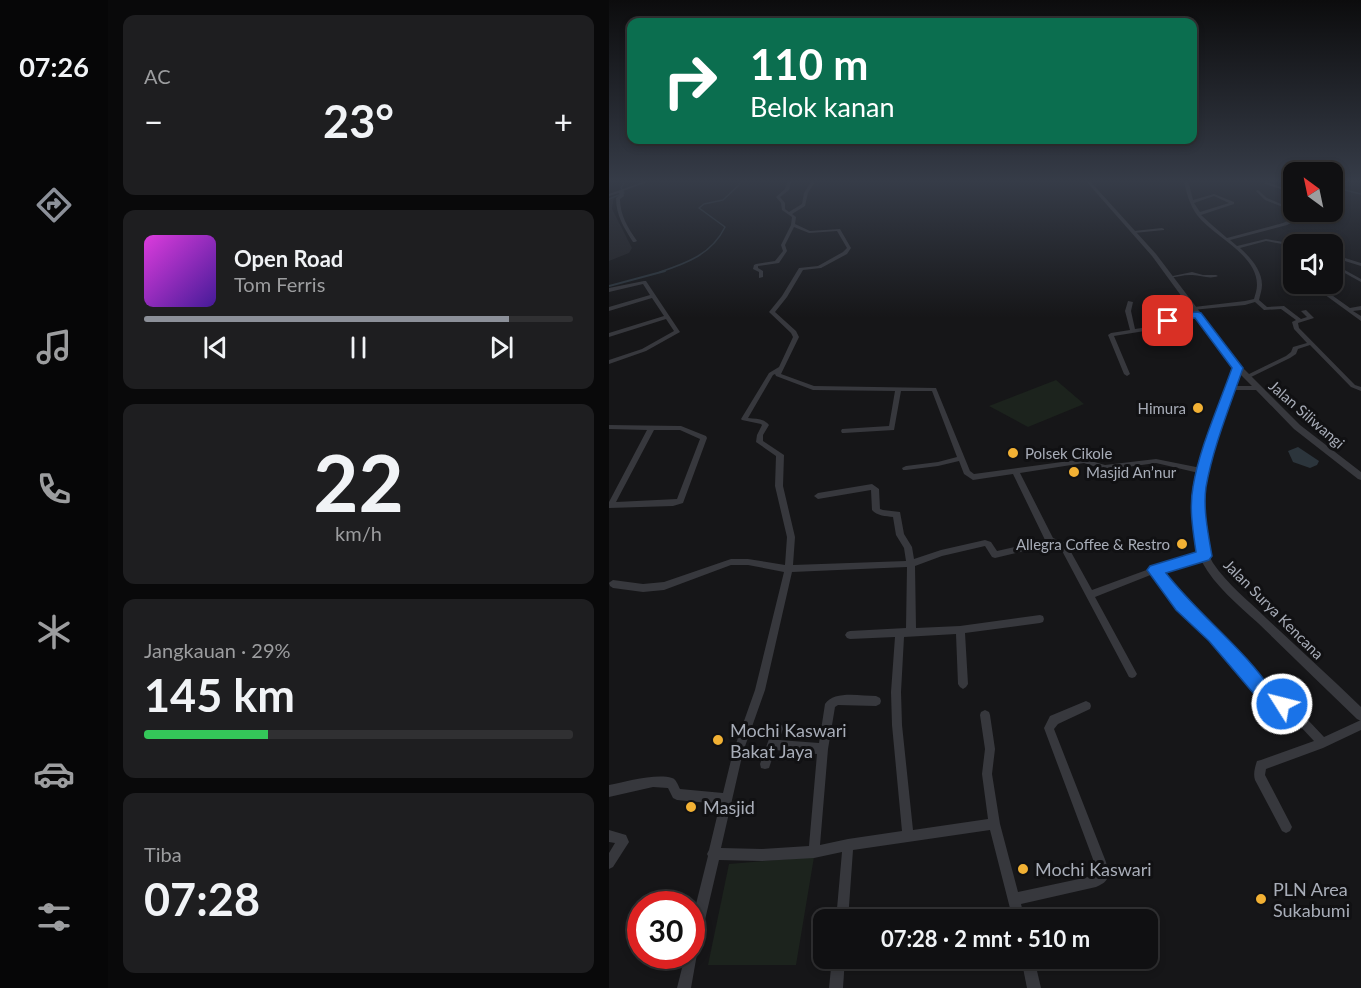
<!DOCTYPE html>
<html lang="id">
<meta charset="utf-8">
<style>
body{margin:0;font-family:Lato,sans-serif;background:#1e1e20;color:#f1f3f6;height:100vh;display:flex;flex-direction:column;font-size:22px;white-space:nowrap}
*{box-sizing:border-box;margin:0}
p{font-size:20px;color:#9c9d9f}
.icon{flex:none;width:33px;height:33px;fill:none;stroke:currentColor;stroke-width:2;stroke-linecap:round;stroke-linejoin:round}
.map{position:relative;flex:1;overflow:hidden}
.details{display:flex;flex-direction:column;gap:15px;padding:15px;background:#09090a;width:501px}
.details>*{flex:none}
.guide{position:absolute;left:18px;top:18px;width:570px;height:126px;border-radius:12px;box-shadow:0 3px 9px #0003,0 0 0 2px #303032;background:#0b6e4f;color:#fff;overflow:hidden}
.needle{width:39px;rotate:327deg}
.buttons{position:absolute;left:674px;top:162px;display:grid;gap:12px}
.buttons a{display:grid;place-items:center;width:60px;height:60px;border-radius:12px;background:#101012;box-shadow:0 3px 9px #0003,0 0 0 2px #303032;font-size:30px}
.speed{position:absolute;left:18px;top:891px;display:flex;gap:12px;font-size:30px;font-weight:700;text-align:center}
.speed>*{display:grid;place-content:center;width:78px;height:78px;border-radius:50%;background:#101012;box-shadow:0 3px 9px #0003,0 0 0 2px #303032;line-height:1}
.speed .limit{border:9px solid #d22;background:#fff;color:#111}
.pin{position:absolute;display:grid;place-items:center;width:51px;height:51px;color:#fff;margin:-26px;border-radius:12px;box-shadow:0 3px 9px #0006}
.me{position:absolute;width:66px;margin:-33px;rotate:306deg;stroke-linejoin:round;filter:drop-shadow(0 0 4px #0008)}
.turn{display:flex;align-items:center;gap:21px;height:126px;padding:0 24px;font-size:27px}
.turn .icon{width:78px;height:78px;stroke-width:2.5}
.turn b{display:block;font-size:42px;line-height:51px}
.big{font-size:45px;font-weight:700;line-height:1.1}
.details .tile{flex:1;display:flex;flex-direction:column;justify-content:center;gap:9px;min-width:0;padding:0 21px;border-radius:12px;background:#1e1e20}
.details .dial{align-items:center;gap:0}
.dial b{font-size:78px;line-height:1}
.song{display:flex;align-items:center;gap:18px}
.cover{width:72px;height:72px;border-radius:9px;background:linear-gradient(135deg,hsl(300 70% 55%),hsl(260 70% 35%))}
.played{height:6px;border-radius:3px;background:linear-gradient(90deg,#8c9099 85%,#303032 85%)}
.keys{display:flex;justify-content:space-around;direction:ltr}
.heat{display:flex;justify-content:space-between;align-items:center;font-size:33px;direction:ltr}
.charge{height:9px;border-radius:4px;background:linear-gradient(90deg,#34c759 29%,#303032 0)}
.trip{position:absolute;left:204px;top:909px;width:345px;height:60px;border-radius:12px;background:#101012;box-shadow:0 3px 9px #0003,0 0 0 2px #303032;font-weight:700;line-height:60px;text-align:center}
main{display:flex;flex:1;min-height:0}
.dock{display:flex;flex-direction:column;width:108px;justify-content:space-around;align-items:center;background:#060607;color:#9c9d9f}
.dock .icon{width:42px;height:42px}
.dock .active{color:#8c9099}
.dock b{font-size:27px;color:#f1f3f6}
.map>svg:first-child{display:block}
.built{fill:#222225}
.green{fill:#1c231d}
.water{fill:#2c353c}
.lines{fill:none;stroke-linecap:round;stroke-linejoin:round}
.stream-far1{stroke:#2c353c;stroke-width:1.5}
.stream{stroke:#2c353c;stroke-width:2}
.minor{fill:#37383d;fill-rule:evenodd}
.tertiary{fill:#37383d;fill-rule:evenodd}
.route{fill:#1a73e8;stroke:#114b97;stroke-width:1.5}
.poi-dot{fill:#f2b134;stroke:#111113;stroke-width:2}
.labels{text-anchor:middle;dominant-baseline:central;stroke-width:6;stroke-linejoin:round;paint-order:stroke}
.poi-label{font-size:15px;fill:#a8adb8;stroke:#111113;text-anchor:end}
.street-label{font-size:15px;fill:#a8adb8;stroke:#111113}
.near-poi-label{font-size:18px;fill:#a8adb8;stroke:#111113;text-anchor:start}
</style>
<main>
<nav class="dock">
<b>07:26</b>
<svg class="icon active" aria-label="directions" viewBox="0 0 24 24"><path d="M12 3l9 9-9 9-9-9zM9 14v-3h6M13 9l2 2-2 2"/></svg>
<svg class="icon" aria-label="music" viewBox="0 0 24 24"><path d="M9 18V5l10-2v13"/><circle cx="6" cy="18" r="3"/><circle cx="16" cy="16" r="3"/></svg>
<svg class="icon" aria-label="phone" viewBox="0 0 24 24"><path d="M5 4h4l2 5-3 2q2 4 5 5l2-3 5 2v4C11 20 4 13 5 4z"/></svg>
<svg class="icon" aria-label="climate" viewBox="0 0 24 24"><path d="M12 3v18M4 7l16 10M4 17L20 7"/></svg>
<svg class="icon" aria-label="car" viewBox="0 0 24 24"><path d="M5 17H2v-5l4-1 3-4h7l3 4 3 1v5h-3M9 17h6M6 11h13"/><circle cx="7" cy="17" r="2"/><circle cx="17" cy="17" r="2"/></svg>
<svg class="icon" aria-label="filters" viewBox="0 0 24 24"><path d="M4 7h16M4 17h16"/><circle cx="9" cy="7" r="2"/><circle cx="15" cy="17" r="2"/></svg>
</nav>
<section class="details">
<div class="tile"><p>AC</p>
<div class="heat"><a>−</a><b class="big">23°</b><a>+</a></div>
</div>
<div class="tile">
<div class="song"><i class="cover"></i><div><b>Open Road</b><p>Tom Ferris</p></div></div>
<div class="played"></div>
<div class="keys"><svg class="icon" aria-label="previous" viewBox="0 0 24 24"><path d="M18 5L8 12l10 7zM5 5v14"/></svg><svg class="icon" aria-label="pause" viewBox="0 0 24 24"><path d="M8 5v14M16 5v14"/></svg><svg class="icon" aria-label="next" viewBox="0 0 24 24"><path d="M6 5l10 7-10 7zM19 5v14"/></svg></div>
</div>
<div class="tile dial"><b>22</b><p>km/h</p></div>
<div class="tile"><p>Jangkauan · 29%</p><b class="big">145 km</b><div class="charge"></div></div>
<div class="tile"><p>Tiba</p><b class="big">07:28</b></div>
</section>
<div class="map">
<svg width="752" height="988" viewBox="0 0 752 988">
<rect width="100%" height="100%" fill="#161618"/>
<polygon class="built" points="5,197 3,209 23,248 20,253 0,261 0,198"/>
<g class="green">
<polygon points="447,380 475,404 419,427 380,406"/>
<polygon points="205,857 187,965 99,965 120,864"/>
</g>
<polygon class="water" points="689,447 710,461 708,465 701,468 684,462 679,451"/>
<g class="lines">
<g class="stream-far1">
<polyline points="723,187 752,194"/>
<polyline points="0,199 15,193 12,188 16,180"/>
<path d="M51,272C78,263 103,254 116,227L90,208L95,204L114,200L130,185V180"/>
</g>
<polyline class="stream" points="0,286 56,271"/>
<g class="minor">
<path d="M39,180H44L14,191L15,196L11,199C11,215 19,228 28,241L26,242H24C15,228 7,215 7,198L11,195L10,193L0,196V194Z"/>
<path d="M179,180H183L180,190L171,197L176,203V209L180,212L193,204L195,193L203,180H207L199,193L196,206L183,214L187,217L186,224L201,231L231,229L242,248L238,254L212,268L194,270L178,297L166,312L187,331L190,337L172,374L205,386L327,388L361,471L365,474L475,459L496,465L547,459L597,469L598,471L594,474L547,463L496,470L475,463L411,473L444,538L457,543L483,590L543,568L595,553L598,554L599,556L598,558L552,572L570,594L638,666L665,700C670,703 675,698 681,701L715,737L752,720V730L714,748L657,769L656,775L681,823L683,827L681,831L677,833L673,831L646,780C644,774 646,767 648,761L652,760L705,741L675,709L667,711L658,707L632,672L563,599L544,574L486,597L528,674L526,677L523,678L520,677L451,547L444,544L386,558L383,557L376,546L333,556L306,566L307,628L351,626L431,615L434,616L435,619L434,622L431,623L356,633L359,684L357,687L354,689L351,687L349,684L347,634L295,637L292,692L293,725L304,830L379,819L373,774L376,749L371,715L372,712L376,710L380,712L381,715L386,749L383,774L391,824L409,892L484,876L487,873L485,862L435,728L441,716L477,701L481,703L482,706L481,709L449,724L445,729L497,862C500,875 502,881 487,887L412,904L416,920H404L381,830L244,850L239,920H227L233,852L205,858L153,861L110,860L88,954L82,988H68L76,956H82V924L99,856L98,854L100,850L111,804L68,800L64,798L59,788L44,787L0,797V785C16,782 47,773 63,778C67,779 69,785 71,789L114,793L124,752L146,690L175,572L139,565H122L55,590L34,592L4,588L1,586L0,583L1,582L4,580L34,584L55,582L122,559H139L176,565L178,537L166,486L167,456L147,442L148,435L153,425L152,424L133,420L132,419L160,373L170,367L184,337L182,333L160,312L173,296L190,268L209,266L234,252L238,248L228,231L200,233L185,227L176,245L178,251L170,263L149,266V268L154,271V277L150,278V272L144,269L145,265L147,264L166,261L174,251L172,245L182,225L183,217L173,210L172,203L167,197L176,189ZM166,374L167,376L204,390L286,391L280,426L233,429L232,431L233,433H235L285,430L292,391H323L348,457L329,462L297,466L293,468L294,470H297L329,466L350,461L355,474L364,480L404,474L436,540L388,551L382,542L376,540L332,550L305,559L303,547L295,534L291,512L274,510L271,509L270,489L263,484L209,493L205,496L209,499L262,490L263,510C268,516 277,516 284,517L287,535L295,548L297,561L184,565L186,537L174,486L175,455L154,441V435L160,425C155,418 147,419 139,418L164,375ZM298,567L297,628L241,631L238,632L236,635L238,638L241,639L286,637L282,692L283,725L293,831L239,839L211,845L219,749L226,707L229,705L267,706L271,704L272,701L271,698L267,696C252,696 225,690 216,704L210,743L170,740L174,729L173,725L169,724L165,725L151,764L152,768L156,769L160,768L166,750L208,754L200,846L153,849L112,848L134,752L156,690L183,572Z"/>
<path d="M575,180H579L584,200L605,194L625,202V204L592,215L603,225L618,238L674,223L693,214L723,212V206L728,209L724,213L695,216L678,225L621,240L628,246L657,239L686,244H684V246L657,241L631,248C641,257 653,270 653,285C653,290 651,295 650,300L658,307L675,306L692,319L698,317L692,311L697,310L705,318L689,323L690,328L746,385L752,387V391L742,387L701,345L689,349L687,354L681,358L640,378H636V376L677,356L682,352L684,347L698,343L685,329L683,322L687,320L672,309L655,310L646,302L636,305L583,310V308L585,307L636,301L645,299C646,295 648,290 648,285C648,254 605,237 588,215C581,205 577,193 575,180ZM605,196L620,203L591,212L585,203Z"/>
<polygon points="657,182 684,191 684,193 656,184"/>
<polygon points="649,190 658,198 684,209 684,211 656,200 647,191"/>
<polygon points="553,228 555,229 555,230 525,233 523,232 525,231"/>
<polygon points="723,254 752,263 752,266 723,257"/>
<polygon points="723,263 752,279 752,282 723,266"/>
<path d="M583,272L594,275H607L609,276C599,280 591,274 581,275C574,275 567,277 561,278L559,277Z"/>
<polygon points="35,281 37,281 71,332 37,351 0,364 0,360 33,349 65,331 57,319 0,337 0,333 55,316 43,298 0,311 0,307 41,295 34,284 0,292 0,288"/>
<polygon points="710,286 741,308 752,306 752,310 744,311 752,316 752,321 708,289 707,288"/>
<polygon points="519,301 524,302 522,311 526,329 552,325 560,316 562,315 588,313 591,315 588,317 564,318 556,327 554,328 505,336 521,374 518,376 515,374 499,335 502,333 521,330 516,311"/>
<path d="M0,425L72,426L97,436L98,438L74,503L64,506L0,508V502L38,430L0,429ZM45,430H71L91,439L68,499L7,502Z"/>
<polygon points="0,830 17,835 20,842 4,867 0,869 0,853 6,843 0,842"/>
<polygon points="223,958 236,958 234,988 220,988"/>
<polygon points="412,958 425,958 432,988 418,988"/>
</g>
<path class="tertiary" d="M476,180H480L547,254L632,366L691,425L752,472V480L749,479L685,429L647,390H625C609,434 587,484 594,532C595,542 599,554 604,563C618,584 640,601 658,619C689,648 721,677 752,707V721L748,719C715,687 682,655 649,623C629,605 606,586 593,562C585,546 583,526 584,508C587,460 610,413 625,368L543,256ZM631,374L643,386H627Z"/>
</g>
<linearGradient id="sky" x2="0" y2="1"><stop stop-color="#0c0c0d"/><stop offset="0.57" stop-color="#363c48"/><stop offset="1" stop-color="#363c48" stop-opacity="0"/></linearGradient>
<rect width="752" height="318" fill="url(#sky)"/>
<path class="route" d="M588,312L592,313L634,368C621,406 604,447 597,487C594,509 599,533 603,556L600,560L557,573C591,617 638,650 667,697L673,696L679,698L682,704L679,710L668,715L654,710L645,694L600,641L567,610L538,570L541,566L587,552C584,531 580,508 584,487C590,449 610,405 623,368L586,318L565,320L559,324L554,321L558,315Z"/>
<g class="poi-dot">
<circle cx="589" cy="408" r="6"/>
<circle cx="404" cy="453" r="6"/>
<circle cx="465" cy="472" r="6"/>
<circle cx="573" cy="544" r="6"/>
<circle cx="109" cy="740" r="6"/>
<circle cx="82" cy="807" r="6"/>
<circle cx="414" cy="869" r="6"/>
<circle cx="652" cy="899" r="6"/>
</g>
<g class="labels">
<g class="poi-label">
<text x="577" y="408">Himura</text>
<text x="416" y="453" text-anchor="start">Polsek Cikole</text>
<text x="477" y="472" text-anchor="start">Masjid An’nur</text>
<text x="561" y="544">Allegra Coffee &amp; Restro</text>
</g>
<g class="street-label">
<text transform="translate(698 414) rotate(41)">Jalan Siliwangi</text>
<text transform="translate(665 609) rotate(45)">Jalan Surya Kencana</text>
</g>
<g class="near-poi-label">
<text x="121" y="730">Mochi Kaswari<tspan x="121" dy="21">Bakat Jaya</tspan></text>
<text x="94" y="807">Masjid</text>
<text x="426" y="869">Mochi Kaswari</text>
<text x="664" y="889">PLN Area<tspan x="664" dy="21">Sukabumi</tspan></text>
</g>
</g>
</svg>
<div class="buttons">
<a><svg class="needle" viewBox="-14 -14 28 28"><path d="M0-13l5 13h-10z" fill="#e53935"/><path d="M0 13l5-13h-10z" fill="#9c9d9f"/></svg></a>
<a><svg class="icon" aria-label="sound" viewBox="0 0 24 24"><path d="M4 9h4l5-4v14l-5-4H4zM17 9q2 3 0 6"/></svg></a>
</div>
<div class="speed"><div class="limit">30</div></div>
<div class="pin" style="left:559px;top:321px;background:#d93025"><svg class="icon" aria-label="arrive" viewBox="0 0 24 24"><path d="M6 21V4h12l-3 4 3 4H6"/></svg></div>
<svg class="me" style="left:673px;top:704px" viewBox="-20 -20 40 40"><circle r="17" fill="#1a73e8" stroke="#fff" stroke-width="3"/><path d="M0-11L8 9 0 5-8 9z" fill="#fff"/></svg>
<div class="trip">07:28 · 2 mnt · 510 m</div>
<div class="guide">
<div class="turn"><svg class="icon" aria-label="right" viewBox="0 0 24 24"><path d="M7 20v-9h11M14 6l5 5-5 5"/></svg><div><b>110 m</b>Belok kanan</div></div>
</div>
</div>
</main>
